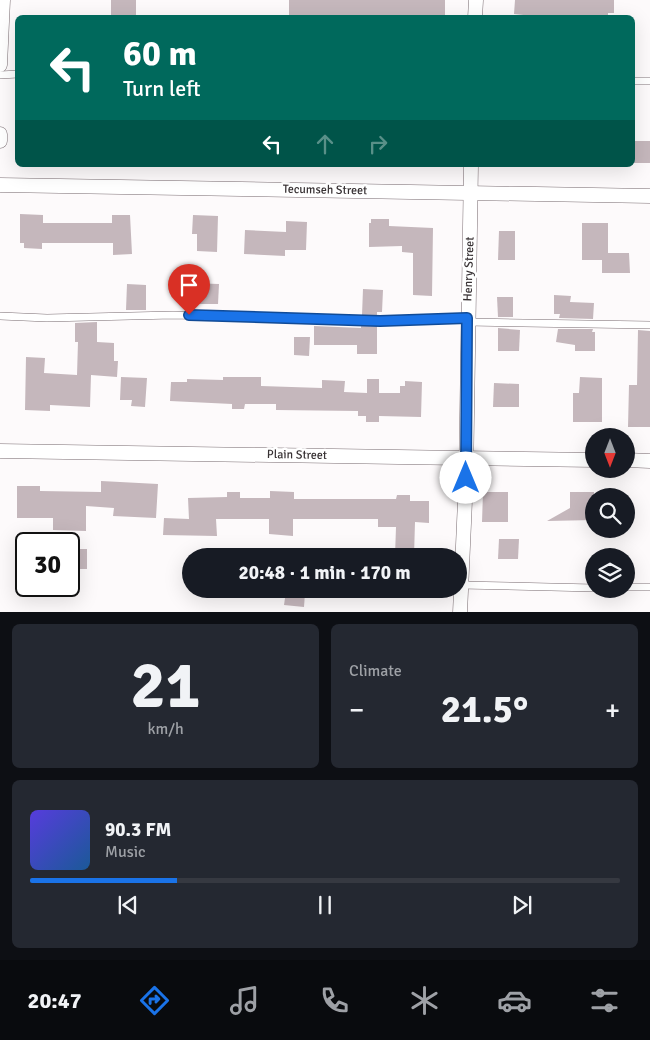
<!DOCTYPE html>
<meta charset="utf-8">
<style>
body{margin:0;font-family:Signika,sans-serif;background:#242831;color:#f1f3f6;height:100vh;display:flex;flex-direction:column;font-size:19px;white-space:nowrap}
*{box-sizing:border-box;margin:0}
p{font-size:16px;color:#9ea1a6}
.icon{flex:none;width:28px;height:28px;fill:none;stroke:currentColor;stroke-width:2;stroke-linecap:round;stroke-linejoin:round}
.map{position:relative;height:612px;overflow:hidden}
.drawer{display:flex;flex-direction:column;gap:12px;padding:12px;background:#0d0f14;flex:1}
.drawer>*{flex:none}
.banner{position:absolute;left:15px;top:15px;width:620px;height:152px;border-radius:8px;box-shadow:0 5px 20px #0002;background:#00695c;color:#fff;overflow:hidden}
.needle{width:32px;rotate:180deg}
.buttons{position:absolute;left:585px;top:428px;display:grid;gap:10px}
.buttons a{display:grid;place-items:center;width:50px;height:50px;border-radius:50%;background:#171b24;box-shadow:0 5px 20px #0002;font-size:25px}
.speed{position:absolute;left:15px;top:532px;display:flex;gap:10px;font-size:25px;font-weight:700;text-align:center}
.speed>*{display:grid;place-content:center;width:65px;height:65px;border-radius:50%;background:#171b24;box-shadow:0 5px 20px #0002;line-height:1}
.speed .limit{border:2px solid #111;border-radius:8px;background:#fff;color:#111}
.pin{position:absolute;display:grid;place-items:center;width:42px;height:42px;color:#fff;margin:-51px -21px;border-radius:50% 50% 50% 0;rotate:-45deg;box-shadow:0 0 5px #0007}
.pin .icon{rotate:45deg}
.me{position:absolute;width:55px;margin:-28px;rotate:0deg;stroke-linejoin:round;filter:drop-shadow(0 0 4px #0008)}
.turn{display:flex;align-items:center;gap:18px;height:105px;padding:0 25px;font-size:22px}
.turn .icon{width:65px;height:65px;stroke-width:2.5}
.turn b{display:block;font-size:35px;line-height:42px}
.lanes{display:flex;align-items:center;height:48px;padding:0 25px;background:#0003;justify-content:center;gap:25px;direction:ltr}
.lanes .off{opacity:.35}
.big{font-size:38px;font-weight:800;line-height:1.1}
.drawer .card{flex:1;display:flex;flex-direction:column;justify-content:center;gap:8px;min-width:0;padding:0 18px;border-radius:8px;background:#242831}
.drawer .dial{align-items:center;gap:0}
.dial b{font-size:65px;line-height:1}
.song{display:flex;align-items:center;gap:15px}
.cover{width:60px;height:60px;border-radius:8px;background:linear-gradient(135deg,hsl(250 70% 55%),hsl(210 70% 35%))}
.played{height:5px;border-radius:2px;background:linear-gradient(90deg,#1a73e8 25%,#363941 25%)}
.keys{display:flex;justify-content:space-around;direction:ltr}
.heat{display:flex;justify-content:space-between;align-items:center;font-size:28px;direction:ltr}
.drawer .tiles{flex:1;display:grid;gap:12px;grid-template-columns:1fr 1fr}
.card:last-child{grid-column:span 2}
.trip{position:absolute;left:182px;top:548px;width:285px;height:50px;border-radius:25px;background:#171b24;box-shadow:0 5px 20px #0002;font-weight:800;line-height:50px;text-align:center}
.menu{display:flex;height:80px;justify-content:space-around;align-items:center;background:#090b0e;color:#9ea1a6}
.menu .icon{width:35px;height:35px}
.menu .on{color:#1a73e8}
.menu b{font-size:22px;color:#f1f3f6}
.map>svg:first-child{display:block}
.building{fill:#c5b7bc}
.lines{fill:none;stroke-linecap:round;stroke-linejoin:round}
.lane-casing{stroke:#7a6d72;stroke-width:8}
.street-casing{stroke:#7a6d72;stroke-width:15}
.lane{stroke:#fff;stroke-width:7}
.street{stroke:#fff;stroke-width:14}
.route-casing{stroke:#114b97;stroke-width:12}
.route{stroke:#1a73e8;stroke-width:9}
.labels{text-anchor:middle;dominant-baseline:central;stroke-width:5;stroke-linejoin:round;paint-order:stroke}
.street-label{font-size:12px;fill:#373133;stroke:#fff}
</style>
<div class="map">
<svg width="650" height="613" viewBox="0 0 650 613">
<rect width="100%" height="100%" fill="#fdfafb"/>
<g class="building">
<rect x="111" y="0" width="25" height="16"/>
<rect x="289" y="0" width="156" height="18"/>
<polygon points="515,0 614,0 614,13 608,13 608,18 552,18 514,14"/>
<rect x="632" y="141" width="18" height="22"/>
<polygon points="20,214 43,215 43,223 112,223 112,215 130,215 132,254 113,255 113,243 42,243 42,249 24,248 24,243 20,243"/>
<polygon points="193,215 218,216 217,252 197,251 197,234 192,234"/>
<polygon points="371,219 389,219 389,226 433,228 432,296 413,295 413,253 402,252 402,246 369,247 369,223 371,223"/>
<polygon points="286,221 307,222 306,250 285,250 285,256 244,254 245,230 286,232"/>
<polygon points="582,223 608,223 608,253 629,253 630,273 602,273 602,260 582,260"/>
<polygon points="499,231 515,231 515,260 498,260"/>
<polygon points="188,283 219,284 218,304 187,304"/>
<polygon points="127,284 146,285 146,310 126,310"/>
<polygon points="363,289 383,290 382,312 377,312 377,315 362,315"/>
<polygon points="554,295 571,296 570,302 594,303 593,319 559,318 560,314 554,314"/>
<polygon points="497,297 513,297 513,317 498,317"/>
<polygon points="97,322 97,342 114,343 114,361 118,361 117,377 91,375 90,407 50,405 50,411 25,410 26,357 45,358 44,373 77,375 78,342 75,342 75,323"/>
<polygon points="361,325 377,326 377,354 357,354 357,345 314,345 314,326 361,328"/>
<polygon points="498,328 520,330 519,351 498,351"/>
<polygon points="558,329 593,329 592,332 595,332 595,351 575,351 575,345 556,342"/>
<polygon points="638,330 650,331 650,427 628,427 629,385 637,385"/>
<polygon points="294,337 310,337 309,356 294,355"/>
<polygon points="121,377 147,378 145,407 131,406 132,400 120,400"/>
<polygon points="223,377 261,377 261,386 322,388 322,380 345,381 344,392 367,393 367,379 379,379 379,393 400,393 400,386 405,386 405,381 422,382 421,417 379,416 379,422 366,422 366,416 358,416 358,411 276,410 276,404 245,404 244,409 232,409 232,404 170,401 171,382 187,382 187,379 223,380"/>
<polygon points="580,377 602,378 602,422 573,422 573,393 579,393"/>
<polygon points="494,383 519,384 519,407 493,407"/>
<polygon points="101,481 158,484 156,518 113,516 114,508 86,506 86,531 53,530 53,518 17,518 17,486 40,486 40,491 101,492"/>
<polygon points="270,491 294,492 294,499 396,499 397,495 410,495 410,501 429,501 429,523 415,522 414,556 395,556 396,527 378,527 378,519 293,519 293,536 269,534 269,519 216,519 217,536 163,535 164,518 189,519 188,498 227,497 227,492 240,492 240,498 270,498"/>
<polygon points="483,492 508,492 508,522 482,522"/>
<polygon points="570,492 594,492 594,520 547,521 570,508"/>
<polygon points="499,539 519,539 518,559 498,559"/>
<rect x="74" y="549" width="13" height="20"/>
<polygon points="286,591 305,593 304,607 284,605"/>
</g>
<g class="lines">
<defs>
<g id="lane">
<polyline points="0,75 18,74"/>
<polyline points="632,81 650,81"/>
<polyline points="0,316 47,318 173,315 397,321 467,318"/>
<polyline points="468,322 650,325"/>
<polyline points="461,585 594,588"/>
<polyline points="626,587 650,587"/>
</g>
<g id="street">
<polyline points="475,18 476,0"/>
<polyline points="0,65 3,0"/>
<polyline points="0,134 0,141"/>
<polyline points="0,185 650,196"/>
<polyline points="0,451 594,460"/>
<polyline points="626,460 650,461"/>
<polyline points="460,613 466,478 471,165"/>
</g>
</defs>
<use href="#lane" class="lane-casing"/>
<use href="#street" class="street-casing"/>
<use href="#lane" class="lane"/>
<use href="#street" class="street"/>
</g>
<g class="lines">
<defs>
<polyline id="route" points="189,315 380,321 467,318 466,478"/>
</defs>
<use href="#route" class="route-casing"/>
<use href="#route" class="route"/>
</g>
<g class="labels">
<g class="street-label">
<text transform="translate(325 190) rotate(1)">Tecumseh Street</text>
<text transform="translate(469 269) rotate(-88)">Henry Street</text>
<text transform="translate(297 455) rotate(1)">Plain Street</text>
</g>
</g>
</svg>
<div class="buttons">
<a><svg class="needle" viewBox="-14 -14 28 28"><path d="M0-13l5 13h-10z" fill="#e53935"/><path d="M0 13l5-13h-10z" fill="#9ea1a6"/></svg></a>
<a><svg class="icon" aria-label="search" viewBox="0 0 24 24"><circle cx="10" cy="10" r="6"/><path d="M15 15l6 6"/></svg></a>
<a><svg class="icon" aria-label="layers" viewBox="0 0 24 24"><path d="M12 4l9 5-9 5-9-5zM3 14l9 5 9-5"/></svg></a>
</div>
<div class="speed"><div class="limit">30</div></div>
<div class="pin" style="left:189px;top:315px;background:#d93025"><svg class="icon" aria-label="arrive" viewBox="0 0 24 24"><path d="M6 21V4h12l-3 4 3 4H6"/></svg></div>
<svg class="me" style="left:466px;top:478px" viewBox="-20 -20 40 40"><circle r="19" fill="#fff"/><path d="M0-13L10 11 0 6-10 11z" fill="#1a73e8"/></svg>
<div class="trip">20:48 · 1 min · 170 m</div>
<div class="banner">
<div class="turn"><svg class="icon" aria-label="left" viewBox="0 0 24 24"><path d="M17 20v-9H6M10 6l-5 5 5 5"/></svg><div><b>60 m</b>Turn left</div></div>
<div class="lanes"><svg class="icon" aria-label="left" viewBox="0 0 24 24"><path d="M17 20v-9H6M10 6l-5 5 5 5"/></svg><svg class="icon off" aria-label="ahead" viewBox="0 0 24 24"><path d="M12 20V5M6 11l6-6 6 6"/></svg><svg class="icon off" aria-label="right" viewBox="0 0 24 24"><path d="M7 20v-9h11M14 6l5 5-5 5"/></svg></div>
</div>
</div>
<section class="drawer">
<div class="tiles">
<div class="card dial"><b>21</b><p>km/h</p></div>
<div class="card"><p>Climate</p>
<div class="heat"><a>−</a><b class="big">21.5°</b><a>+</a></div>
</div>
<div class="card">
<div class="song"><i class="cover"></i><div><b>90.3 FM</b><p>Music</p></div></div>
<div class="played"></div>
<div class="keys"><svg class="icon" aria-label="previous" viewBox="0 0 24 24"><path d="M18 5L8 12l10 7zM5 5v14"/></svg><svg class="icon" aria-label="pause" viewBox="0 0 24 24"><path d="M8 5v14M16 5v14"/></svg><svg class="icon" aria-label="next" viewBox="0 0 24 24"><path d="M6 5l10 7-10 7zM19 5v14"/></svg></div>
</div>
</div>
</section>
<nav class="menu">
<b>20:47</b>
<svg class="icon on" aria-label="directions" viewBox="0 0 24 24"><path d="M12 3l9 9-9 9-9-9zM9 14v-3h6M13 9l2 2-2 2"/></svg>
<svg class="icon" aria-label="music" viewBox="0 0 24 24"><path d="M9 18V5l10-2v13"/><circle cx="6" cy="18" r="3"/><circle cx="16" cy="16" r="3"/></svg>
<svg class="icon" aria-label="phone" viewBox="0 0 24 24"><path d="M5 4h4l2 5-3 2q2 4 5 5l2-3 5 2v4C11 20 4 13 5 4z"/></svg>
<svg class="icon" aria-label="climate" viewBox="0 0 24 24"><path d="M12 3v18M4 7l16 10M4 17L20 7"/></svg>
<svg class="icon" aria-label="car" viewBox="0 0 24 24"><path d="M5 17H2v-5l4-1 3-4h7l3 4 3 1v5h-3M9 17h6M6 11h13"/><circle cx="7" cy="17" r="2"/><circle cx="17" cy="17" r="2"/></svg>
<svg class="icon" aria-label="filters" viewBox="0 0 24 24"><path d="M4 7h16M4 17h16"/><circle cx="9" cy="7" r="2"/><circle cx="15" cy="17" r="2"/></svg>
</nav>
